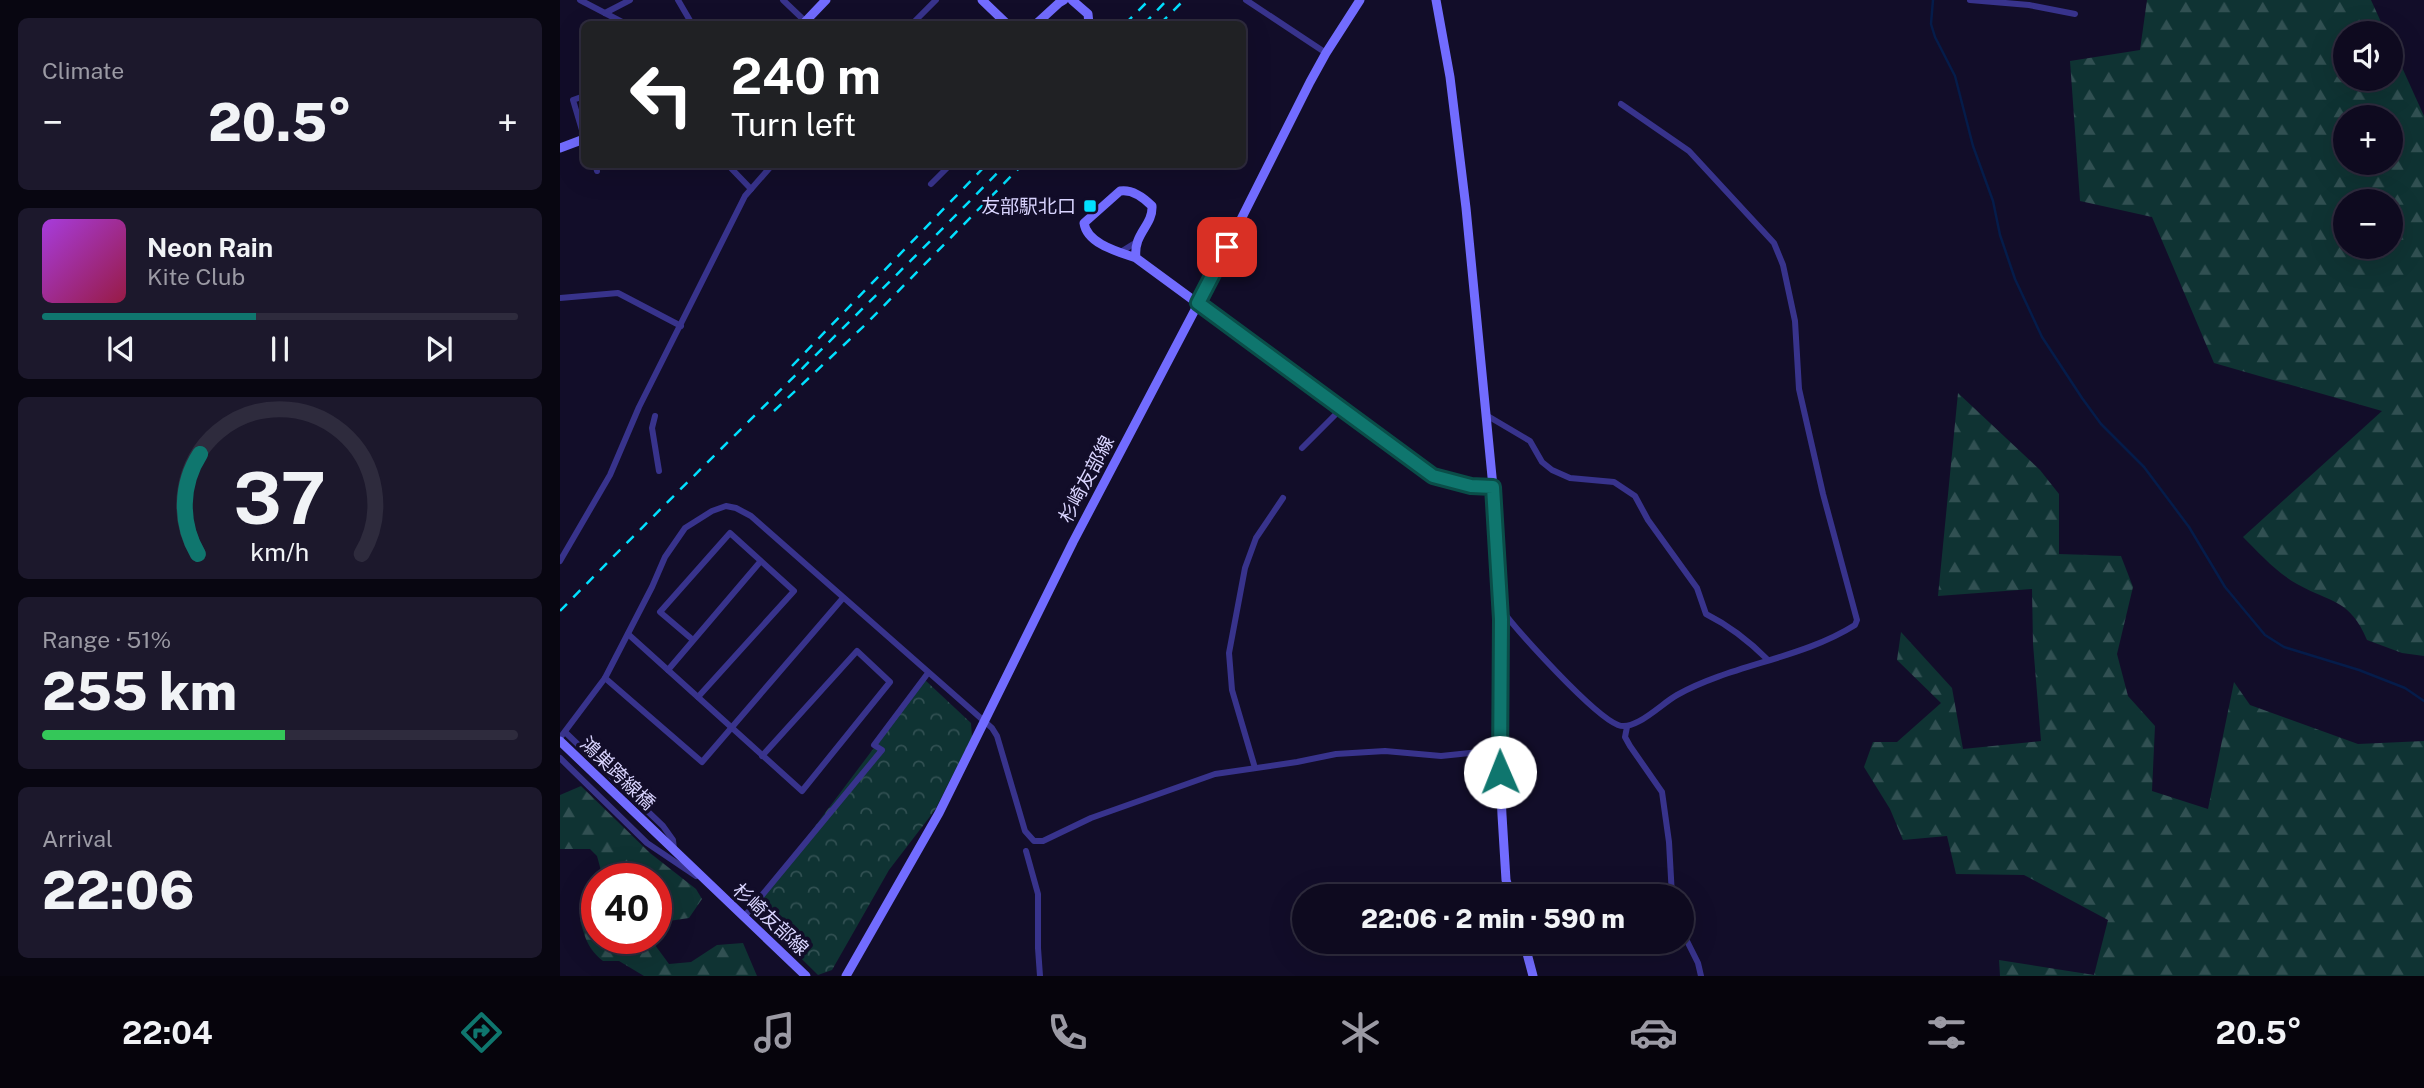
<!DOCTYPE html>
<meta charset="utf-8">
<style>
body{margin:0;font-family:"Public Sans","Noto Sans JP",sans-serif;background:#1c182c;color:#f1f3f6;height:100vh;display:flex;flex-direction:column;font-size:26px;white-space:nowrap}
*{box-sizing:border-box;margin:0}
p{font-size:23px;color:#9b9aa4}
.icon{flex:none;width:38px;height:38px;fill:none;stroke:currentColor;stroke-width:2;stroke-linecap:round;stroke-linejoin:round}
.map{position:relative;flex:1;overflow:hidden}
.details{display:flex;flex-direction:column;gap:18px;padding:18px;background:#080611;width:560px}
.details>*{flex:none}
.banner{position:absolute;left:21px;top:21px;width:665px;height:147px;border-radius:10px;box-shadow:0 7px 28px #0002,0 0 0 2px #2e2b3d;background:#202124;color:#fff;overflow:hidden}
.controls{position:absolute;left:1773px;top:21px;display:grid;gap:14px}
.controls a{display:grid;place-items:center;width:70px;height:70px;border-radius:50%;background:#0e0a1f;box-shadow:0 7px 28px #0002,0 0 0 2px #2e2b3d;font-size:35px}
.speed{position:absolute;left:21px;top:863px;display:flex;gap:14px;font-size:35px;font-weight:700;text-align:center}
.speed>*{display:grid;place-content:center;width:91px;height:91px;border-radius:50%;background:#0e0a1f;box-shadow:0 7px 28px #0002,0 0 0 2px #2e2b3d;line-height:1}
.speed .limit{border:10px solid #d22;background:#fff;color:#111}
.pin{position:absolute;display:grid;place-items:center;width:60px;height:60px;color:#fff;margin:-30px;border-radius:14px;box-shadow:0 4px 10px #0006}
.me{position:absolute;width:77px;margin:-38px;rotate:359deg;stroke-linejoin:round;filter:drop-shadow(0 0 5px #0008)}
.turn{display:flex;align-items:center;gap:24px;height:147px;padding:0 35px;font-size:32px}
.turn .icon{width:91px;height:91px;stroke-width:2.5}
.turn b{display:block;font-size:49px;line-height:60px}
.big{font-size:52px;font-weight:800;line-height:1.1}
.details .card{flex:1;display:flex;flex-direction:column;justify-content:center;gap:10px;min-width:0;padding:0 24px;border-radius:10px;background:#1c182c}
.details .dial{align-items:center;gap:0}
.dial svg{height:182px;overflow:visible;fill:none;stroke:#2e2b3d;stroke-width:7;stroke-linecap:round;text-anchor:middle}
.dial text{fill:#f1f3f6;stroke:none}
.song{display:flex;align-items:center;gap:21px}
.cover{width:84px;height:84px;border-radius:10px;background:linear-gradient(135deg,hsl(280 70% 55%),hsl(340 70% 35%))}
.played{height:7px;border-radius:4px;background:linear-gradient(90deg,#0f766e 45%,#2e2b3d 45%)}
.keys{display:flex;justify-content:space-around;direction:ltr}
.heat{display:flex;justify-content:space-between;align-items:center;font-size:38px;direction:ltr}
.charge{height:10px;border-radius:5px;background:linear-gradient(90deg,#34c759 51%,#2e2b3d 0)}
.trip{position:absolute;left:732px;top:884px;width:402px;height:70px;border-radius:35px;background:#0e0a1f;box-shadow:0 7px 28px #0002,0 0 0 2px #2e2b3d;font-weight:800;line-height:70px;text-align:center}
.menu{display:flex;height:112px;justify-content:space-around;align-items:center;background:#06040c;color:#9b9aa4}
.menu .icon{width:49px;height:49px}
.menu .selected{color:#0f766e}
.menu b{font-size:32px;color:#f1f3f6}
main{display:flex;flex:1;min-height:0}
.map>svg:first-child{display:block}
.forest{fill:url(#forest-firs);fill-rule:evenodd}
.park{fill:url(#park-crowns)}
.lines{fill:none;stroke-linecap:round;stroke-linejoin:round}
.stream{stroke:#051c4a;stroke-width:2.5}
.street{stroke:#38338c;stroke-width:6}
.secondary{stroke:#726cff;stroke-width:9}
.rail{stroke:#01e0ff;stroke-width:2.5;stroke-dasharray:10 9;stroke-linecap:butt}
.route-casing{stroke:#0a4d48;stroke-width:18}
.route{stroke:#0f766e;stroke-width:12}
.poi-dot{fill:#01e0ff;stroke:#120d29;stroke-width:2.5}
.labels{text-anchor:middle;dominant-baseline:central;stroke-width:7;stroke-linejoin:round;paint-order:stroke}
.poi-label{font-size:19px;fill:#dad5ff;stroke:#120d29;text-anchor:end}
.street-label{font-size:19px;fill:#dad5ff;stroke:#120d29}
</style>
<main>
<section class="details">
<div class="card"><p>Climate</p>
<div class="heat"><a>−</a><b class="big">20.5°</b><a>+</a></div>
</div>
<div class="card">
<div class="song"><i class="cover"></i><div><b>Neon Rain</b><p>Kite Club</p></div></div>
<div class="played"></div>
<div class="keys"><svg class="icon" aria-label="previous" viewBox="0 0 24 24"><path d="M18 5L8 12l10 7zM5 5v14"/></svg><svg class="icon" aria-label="pause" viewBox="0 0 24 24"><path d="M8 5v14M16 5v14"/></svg><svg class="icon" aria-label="next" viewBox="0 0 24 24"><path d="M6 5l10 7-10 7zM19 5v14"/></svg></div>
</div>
<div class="card dial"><svg viewBox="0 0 100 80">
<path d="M14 69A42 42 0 1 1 86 69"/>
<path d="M14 69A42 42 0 0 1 15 25" stroke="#0f766e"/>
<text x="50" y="56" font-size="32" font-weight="700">37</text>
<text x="50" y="72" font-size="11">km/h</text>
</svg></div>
<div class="card"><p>Range · 51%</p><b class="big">255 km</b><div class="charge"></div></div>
<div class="card"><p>Arrival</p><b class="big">22:06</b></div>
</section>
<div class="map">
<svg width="1864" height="976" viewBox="0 0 1864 976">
<defs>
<pattern id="forest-firs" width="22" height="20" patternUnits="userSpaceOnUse" patternTransform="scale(1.75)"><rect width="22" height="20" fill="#0f3333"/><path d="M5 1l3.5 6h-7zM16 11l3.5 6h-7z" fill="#315052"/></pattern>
<pattern id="park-crowns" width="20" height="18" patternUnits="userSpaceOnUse" patternTransform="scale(1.75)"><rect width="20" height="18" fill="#0f3333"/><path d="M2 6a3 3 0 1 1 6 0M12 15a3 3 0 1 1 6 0" fill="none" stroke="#315052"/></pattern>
</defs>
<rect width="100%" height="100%" fill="#120d29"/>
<g class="forest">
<path d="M1587,0H1811L1826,33H1785V79H1830L1831,43L1864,116V656L1842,653L1807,640C1790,599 1771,603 1737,584C1716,572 1699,553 1683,537L1822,411L1654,363L1592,217L1520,201L1510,61L1580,50ZM1785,117H1830V163H1785ZM1785,201H1830V247H1785Z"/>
<polygon points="1398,393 1480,470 1499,494 1499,554 1561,556 1573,587 1557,654 1568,696 1595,726 1592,791 1648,809 1674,682 1690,705 1798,744 1864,741 1864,976 1440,976 1439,960 1534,975 1548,920 1464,875 1396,874 1387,836 1343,840 1330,809 1304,767 1313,742 1337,742 1381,703 1337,660 1341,632 1392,688 1403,749 1481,741 1473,644 1472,589 1378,596"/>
<polygon points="21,786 90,853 136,889 142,899 129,918 109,921 96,931 96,878 43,878 37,856 30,849 0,849 0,795"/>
<path d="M37,896V938H94L95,945L109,964L131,962L157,945L183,943L197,976H84L59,961H43C28,949 25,938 20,920Z"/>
</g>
<polygon class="park" points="365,680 411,723 412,737 375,810 329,870 272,970 258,975 192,910"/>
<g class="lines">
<polyline class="stream" points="1373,0 1371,24 1375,37 1395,76 1413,146 1433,201 1440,235 1455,279 1482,337 1522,398 1541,424 1584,467 1629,527 1665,587 1705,635 1724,647 1799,670 1845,688 1864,701"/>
<g class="street">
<polyline points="20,0 66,24"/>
<polyline points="118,0 132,24"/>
<polyline points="223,0 246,22"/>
<polyline points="686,0 766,53"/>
<polyline points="1410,0 1469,5 1515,14"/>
<polyline points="45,13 70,0"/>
<polyline points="352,24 376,0"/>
<polyline points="24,96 13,100 24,137"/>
<polyline points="35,164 37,171"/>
<polyline points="167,164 191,189"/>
<polyline points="371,184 391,164"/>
<polyline points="559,253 575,243"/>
<polyline points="0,298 58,293 121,326"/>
<path d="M926,415L970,441L982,462L992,470L1010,478L1054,482L1075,496L1088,520L1137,588L1146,614C1170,626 1189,641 1208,660"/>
<polyline points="95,416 92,428 99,471"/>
<polyline points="742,448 781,409"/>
<polyline points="0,561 50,475 79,407 185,196 213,164"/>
<path d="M941,609C959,633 1033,715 1058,725C1075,732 1102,703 1117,695C1173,664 1241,659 1295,625L1297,620L1263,494L1239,389L1235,321L1223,265L1214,243L1129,151L1061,104"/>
<path d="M68,634C126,686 184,739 242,791L330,682L297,651L202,756"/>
<polyline points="133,640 100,612 170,533 234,591 138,697"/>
<polyline points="108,670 200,562"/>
<polyline points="45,678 142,762 283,598"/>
<polyline points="1067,727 1065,737 1070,746 1102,792 1109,842 1112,896"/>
<polyline points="5,732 103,826 113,840 114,849"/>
<polyline points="0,738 45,678 92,587 105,557 125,528 152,511 166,506 176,508 191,516 432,728 437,736 465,831 474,841 483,841 531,818 655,774 737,762 776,754 825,751 881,756 939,750"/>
<polyline points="0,758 87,843 136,876"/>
<polyline points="695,768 672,690 669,653 685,568 696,538 723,498"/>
<polyline points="466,851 478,894 478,948 480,976"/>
<polyline points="184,917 322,750 314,745 368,673"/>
<polyline points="1122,931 1138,963 1141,976"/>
</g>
<g class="secondary">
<polyline points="422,0 447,24"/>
<polyline points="512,0 528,14 529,24"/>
<polyline points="876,0 890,77 906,208 933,487 941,619 939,750 942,815 946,880 951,896"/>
<polyline points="243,24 266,0"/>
<polyline points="476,24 499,3 504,0"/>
<polyline points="0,148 24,139"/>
<path d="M576,258C573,233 593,226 592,206C584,198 572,189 560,191L524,223C527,244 559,252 576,258L873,476L911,486L933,487"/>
<polyline points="0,741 246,976"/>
<polyline points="964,942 973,976"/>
<polyline points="286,976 379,813 513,542 648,285 750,82 766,53 800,0"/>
</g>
<g class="rail">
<polyline points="565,24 589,0"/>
<polyline points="584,24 607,0"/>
<polyline points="600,24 624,0"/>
<polyline points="232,366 427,164"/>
<polyline points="214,411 306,324 463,164"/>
<path d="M0,611C147,460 299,315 446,164"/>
</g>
</g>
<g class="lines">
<defs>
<polyline id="route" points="667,247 638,303 873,476 911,486 933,487 941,619 940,772"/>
</defs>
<use href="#route" class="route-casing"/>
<use href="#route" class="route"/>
</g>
<rect class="poi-dot" x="523" y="199" width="14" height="14" rx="3.5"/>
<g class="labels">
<g class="poi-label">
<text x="516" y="206">友部駅北口</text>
</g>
<g class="street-label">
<text transform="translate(526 479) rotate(-62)">杉崎友部線</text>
<text transform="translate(58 773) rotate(44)">鴻巣跨線橋</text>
<text transform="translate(211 919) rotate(43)">杉崎友部線</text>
</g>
</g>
</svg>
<div class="controls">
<a><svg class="icon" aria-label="sound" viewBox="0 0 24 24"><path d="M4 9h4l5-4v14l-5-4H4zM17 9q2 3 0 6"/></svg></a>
<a>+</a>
<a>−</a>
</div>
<div class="speed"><div class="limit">40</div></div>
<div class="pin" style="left:667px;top:247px;background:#d93025"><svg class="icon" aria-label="arrive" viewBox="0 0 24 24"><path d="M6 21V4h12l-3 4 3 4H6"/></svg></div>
<svg class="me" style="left:940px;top:772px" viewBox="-20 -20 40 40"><circle r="19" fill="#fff"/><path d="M0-13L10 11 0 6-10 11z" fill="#0f766e"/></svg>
<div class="trip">22:06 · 2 min · 590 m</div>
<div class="banner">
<div class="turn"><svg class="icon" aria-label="left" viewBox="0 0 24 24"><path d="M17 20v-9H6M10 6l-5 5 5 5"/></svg><div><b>240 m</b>Turn left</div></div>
</div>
</div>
</main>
<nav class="menu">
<b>22:04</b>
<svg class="icon selected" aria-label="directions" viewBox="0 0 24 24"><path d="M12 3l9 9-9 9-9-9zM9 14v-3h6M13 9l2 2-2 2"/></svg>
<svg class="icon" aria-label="music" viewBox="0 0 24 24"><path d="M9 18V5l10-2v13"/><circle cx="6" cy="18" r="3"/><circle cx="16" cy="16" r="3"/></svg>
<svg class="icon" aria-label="phone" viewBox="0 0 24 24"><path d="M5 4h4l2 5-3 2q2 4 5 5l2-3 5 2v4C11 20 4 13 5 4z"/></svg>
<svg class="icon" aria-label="climate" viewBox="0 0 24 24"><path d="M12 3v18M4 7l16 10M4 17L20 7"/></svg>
<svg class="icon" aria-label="car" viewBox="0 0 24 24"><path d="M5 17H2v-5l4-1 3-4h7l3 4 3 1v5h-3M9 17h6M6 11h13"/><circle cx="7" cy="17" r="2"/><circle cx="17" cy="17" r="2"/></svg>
<svg class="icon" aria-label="filters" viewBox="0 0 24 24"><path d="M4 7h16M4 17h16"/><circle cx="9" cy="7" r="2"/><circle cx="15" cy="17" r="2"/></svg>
<b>20.5°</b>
</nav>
